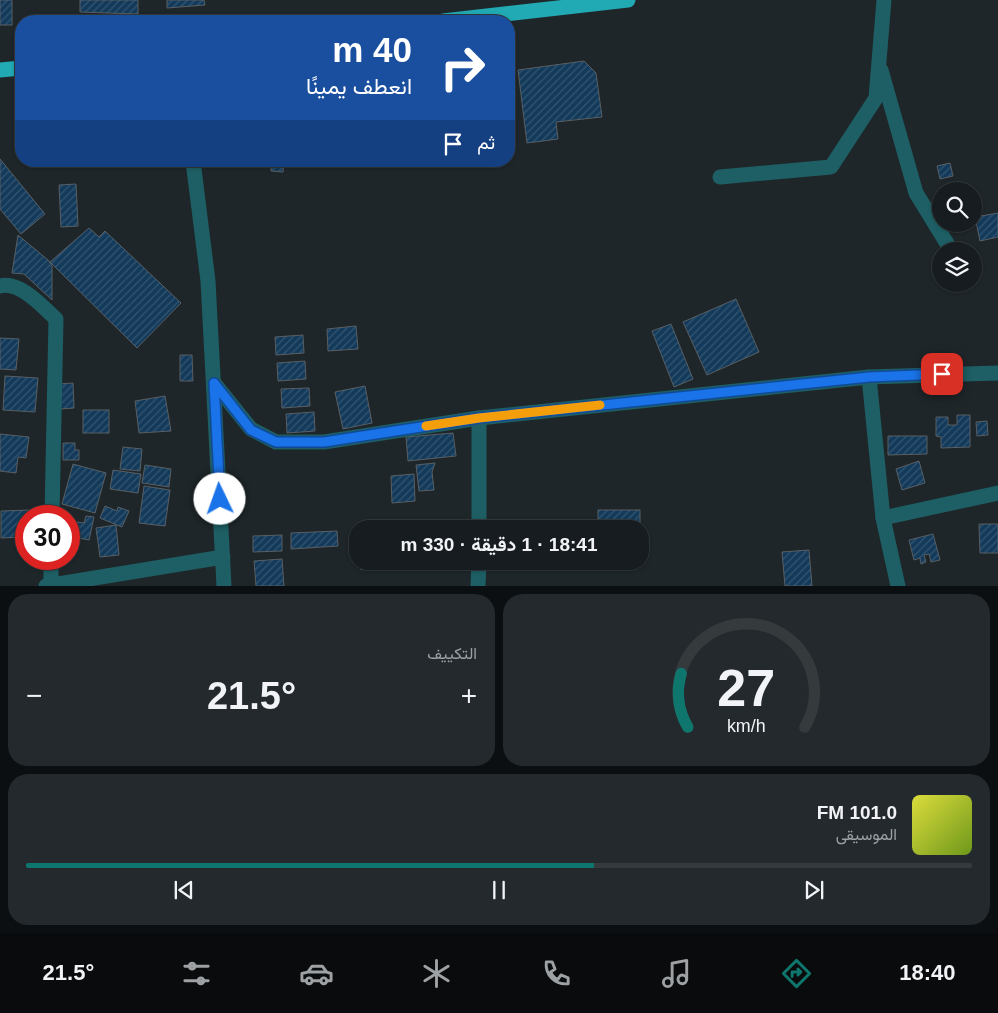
<!DOCTYPE html>
<html lang="ar">
<meta charset="utf-8">
<style>
body{margin:0;font-family:Arial,Vazirmatn,sans-serif;background:#23292c;color:#f1f3f6;direction:rtl;height:100vh;display:flex;flex-direction:column;font-size:19px;white-space:nowrap}
*{box-sizing:border-box;margin:0}
p{font-size:16px;color:#9ea1a4}
.icon{flex:none;width:28px;height:28px;fill:none;stroke:currentColor;stroke-width:2;stroke-linecap:round;stroke-linejoin:round}
.map{position:relative;height:586px;overflow:hidden;direction:ltr}
.panel{display:flex;flex-direction:column;gap:8px;padding:8px;background:#0c0f11;flex:1}
.panel>*{flex:none}
.top-card{position:absolute;left:15px;top:15px;width:500px;height:152px;border-radius:20px;box-shadow:0 1px 4px #0004,0 0 0 1px #353a3d;direction:rtl;background:#1a4fa0;color:#fff;overflow:hidden}
.fabs{position:absolute;left:932px;top:182px;display:grid;gap:10px}
.fabs a{display:grid;place-items:center;width:50px;height:50px;border-radius:50%;background:#161c1f;box-shadow:0 1px 4px #0004,0 0 0 1px #353a3d;font-size:25px}
.speed{position:absolute;left:15px;top:505px;display:flex;gap:10px;font-size:25px;font-weight:700;text-align:center}
.speed>*{display:grid;place-content:center;width:65px;height:65px;border-radius:50%;background:#161c1f;box-shadow:0 1px 4px #0004,0 0 0 1px #353a3d;line-height:1}
.speed .limit{border:8px solid #d22;background:#fff;color:#111}
.pin{position:absolute;display:grid;place-items:center;width:42px;height:42px;color:#fff;margin:-21px;border-radius:10px;box-shadow:0 2px 8px #0006}
.me{position:absolute;width:55px;margin:-28px;rotate:357deg;stroke-linejoin:round;filter:drop-shadow(0 0 4px #0008)}
.turn{display:flex;align-items:center;gap:18px;height:105px;padding:0 20px;font-size:22px}
.turn .icon{width:65px;height:65px;stroke-width:2.5}
.turn b{display:block;font-size:35px;line-height:42px}
.then{display:flex;align-items:center;height:48px;padding:0 20px;background:#0003;gap:10px;font-size:19px}
.big{font-size:38px;font-weight:700;line-height:1.1}
.panel .widget{flex:1;display:flex;flex-direction:column;justify-content:center;gap:8px;min-width:0;padding:0 18px;border-radius:20px;background:#23292c}
.panel .dial{align-items:center;gap:0}
.dial svg{height:130px;overflow:visible;fill:none;stroke:#353a3d;stroke-width:7;stroke-linecap:round;text-anchor:middle}
.dial text{fill:#f1f3f6;stroke:none}
.song{display:flex;align-items:center;gap:15px}
.cover{width:60px;height:60px;border-radius:8px;background:linear-gradient(135deg,hsl(60 70% 55%),hsl(80 70% 35%))}
.played{height:5px;border-radius:2px;background:linear-gradient(90deg,#0f766e 60%,#353a3d 60%)}
.keys{display:flex;justify-content:space-around;direction:ltr}
.heat{display:flex;justify-content:space-between;align-items:center;font-size:28px;direction:ltr}
.panel .tiles{flex:1;display:grid;gap:8px;grid-template-columns:1fr 1fr}
.widget:last-child{grid-column:span 2}
.trip{position:absolute;left:349px;top:520px;width:300px;height:50px;border-radius:20px;background:#161c1f;box-shadow:0 1px 4px #0004,0 0 0 1px #353a3d;font-weight:700;line-height:50px;text-align:center;direction:rtl}
.tabs{display:flex;height:80px;justify-content:space-around;align-items:center;background:#090b0c;color:#9ea1a4}
.tabs .icon{width:35px;height:35px}
.tabs .active{color:#0f766e}
.tabs b{font-size:22px;color:#f1f3f6}
.map>svg:first-child{display:block}
.building{fill:url(#building-hatch);stroke:#585f65}
.lines{fill:none;stroke-linecap:round;stroke-linejoin:round}
.minor{stroke:#1d5f64;stroke-width:15}
.highway{stroke:#21a9b4;stroke-width:15}
.route-casing{stroke:#114b97;stroke-width:12}
.route{stroke:#1a73e8;stroke-width:9}
.slow{stroke:#f59e0b;stroke-width:9}
</style>
<div class="map">
<svg width="998" height="586" viewBox="0 0 998 586">
<defs>
<pattern id="building-hatch" width="6" height="6" patternUnits="userSpaceOnUse" patternTransform="scale(1.25)"><rect width="6" height="6" fill="#133a5a"/><path d="M-1 1l2-2M0 6l6-6M5 7l2-2" fill="none" stroke="#345671"/></pattern>
</defs>
<rect width="100%" height="100%" fill="#1e2629"/>
<g class="building">
<rect x="0" y="0" width="12" height="25"/>
<polygon points="80,0 138,0 138,14 80,12"/>
<polygon points="167,0 204,0 205,5 167,8"/>
<polygon points="584,61 596,73 602,117 556,122 558,139 527,143 518,70"/>
<polygon points="509,94 513,127 509,127"/>
<polygon points="0,159 45,214 21,234 0,209"/>
<polygon points="271,161 284,161 283,172 271,171"/>
<rect x="293" y="161" width="18" height="6"/>
<polygon points="950,163 953,176 940,179 937,166"/>
<polygon points="76,184 78,226 61,227 59,185"/>
<polygon points="998,213 998,237 980,241 975,217"/>
<polygon points="89,228 99,237 105,231 181,303 137,348 50,262"/>
<polygon points="18,235 48,260 52,266 52,300 24,274 12,273"/>
<polygon points="736,299 759,352 707,375 683,322"/>
<polygon points="671,324 693,379 674,387 652,331"/>
<polygon points="356,326 358,349 328,351 327,329"/>
<polygon points="303,335 304,353 276,355 275,337"/>
<polygon points="0,338 19,339 16,370 0,369"/>
<polygon points="180,355 192,355 193,381 180,381"/>
<polygon points="305,361 306,379 278,381 277,363"/>
<polygon points="5,376 38,378 35,412 3,410"/>
<polygon points="73,383 74,408 60,409 59,384"/>
<polygon points="365,386 372,423 343,429 335,392"/>
<polygon points="309,388 310,406 282,408 281,389"/>
<polygon points="165,396 171,431 139,433 135,401"/>
<rect x="83" y="410" width="26" height="23"/>
<polygon points="314,412 315,431 287,433 286,414"/>
<polygon points="957,415 970,415 970,447 941,448 941,437 936,436 936,417 948,417 948,425 957,425"/>
<polygon points="987,421 988,435 977,436 976,422"/>
<polygon points="453,433 456,456 408,461 406,437"/>
<polygon points="0,434 29,437 26,458 18,457 16,473 0,471"/>
<polygon points="888,436 927,436 927,454 888,455"/>
<polygon points="63,443 75,443 75,450 79,450 79,460 63,460"/>
<polygon points="123,447 142,449 140,471 120,469"/>
<polygon points="919,461 925,483 902,490 896,469"/>
<polygon points="435,463 432,472 434,490 419,491 416,465"/>
<polygon points="73,464 106,473 95,513 62,504"/>
<polygon points="145,465 171,469 169,487 142,483"/>
<polygon points="113,470 141,474 138,493 110,489"/>
<polygon points="414,474 415,501 392,503 391,476"/>
<polygon points="144,486 170,490 165,526 139,523"/>
<polygon points="105,506 117,511 118,507 129,511 122,527 100,518"/>
<polygon points="30,510 30,516 26,516 26,537 1,538 1,511"/>
<rect x="598" y="510" width="42" height="19"/>
<polygon points="86,516 94,517 89,540 74,537 77,522 84,523"/>
<polygon points="979,524 998,524 998,553 980,553"/>
<polygon points="116,525 119,555 100,557 96,528"/>
<polygon points="337,531 338,546 291,549 291,533"/>
<polygon points="933,534 940,560 931,562 929,554 924,555 926,562 921,564 920,558 914,560 909,540"/>
<polygon points="282,535 282,551 253,552 253,536"/>
<polygon points="809,550 812,586 785,586 782,552"/>
<polygon points="282,559 284,586 256,586 254,561"/>
<polygon points="359,561 381,561 382,564 361,570"/>
</g>
<g class="lines">
<g class="minor">
<polyline points="881,70 916,193 951,250"/>
<polyline points="193,161 208,281 224,586"/>
<polyline points="720,177 831,167 876,98 884,0"/>
<path d="M0,286C20,281 42,306 56,319L52,516"/>
<polyline points="869,377 883,518 898,586"/>
<polyline points="214,383 251,429 276,442 324,442 479,418 869,377 998,373"/>
<polyline points="883,518 998,493"/>
<polyline points="479,529 479,418"/>
<polyline points="51,585 51,559"/>
<polyline points="46,586 223,557"/>
<polyline points="478,586 479,561"/>
</g>
<g class="highway">
<polyline points="443,21 628,0"/>
<polyline points="0,70 21,68"/>
</g>
</g>
<g class="lines">
<defs>
<polyline id="route" points="220,499 214,383 251,430 276,442 324,442 479,418 869,377 942,374"/>
</defs>
<use href="#route" class="route-casing"/>
<use href="#route" class="route"/>
<polyline class="slow" points="426,426 479,418 600,405"/>
</g>
</svg>
<div class="fabs">
<a><svg class="icon" aria-label="search" viewBox="0 0 24 24"><circle cx="10" cy="10" r="6"/><path d="M15 15l6 6"/></svg></a>
<a><svg class="icon" aria-label="layers" viewBox="0 0 24 24"><path d="M12 4l9 5-9 5-9-5zM3 14l9 5 9-5"/></svg></a>
</div>
<div class="speed"><div class="limit">30</div></div>
<div class="pin" style="left:942px;top:374px;background:#d93025"><svg class="icon" aria-label="arrive" viewBox="0 0 24 24"><path d="M6 21V4h12l-3 4 3 4H6"/></svg></div>
<svg class="me" style="left:220px;top:499px" viewBox="-20 -20 40 40"><circle r="19" fill="#fff"/><path d="M0-13L10 11 0 6-10 11z" fill="#1a73e8"/></svg>
<div class="trip">18:41 · 1 دقيقة · 330 m</div>
<div class="top-card">
<div class="turn"><svg class="icon" aria-label="right" viewBox="0 0 24 24"><path d="M7 20v-9h11M14 6l5 5-5 5"/></svg><div><b>40 m</b>انعطف يمينًا</div></div>
<div class="then">ثم<svg class="icon" aria-label="arrive" viewBox="0 0 24 24"><path d="M6 21V4h12l-3 4 3 4H6"/></svg></div>
</div>
</div>
<section class="panel">
<div class="tiles">
<div class="widget dial"><svg viewBox="0 0 100 80">
<path d="M14 69A42 42 0 1 1 86 69"/>
<path d="M14 69A42 42 0 0 1 10 36" stroke="#0f766e"/>
<text x="50" y="56" font-size="32" font-weight="700">27</text>
<text x="50" y="72" font-size="11">km/h</text>
</svg></div>
<div class="widget"><p>التكييف</p>
<div class="heat"><a>−</a><b class="big">21.5°</b><a>+</a></div>
</div>
<div class="widget">
<div class="song"><i class="cover"></i><div><b>101.0 FM</b><p>الموسيقى</p></div></div>
<div class="played"></div>
<div class="keys"><svg class="icon" aria-label="previous" viewBox="0 0 24 24"><path d="M18 5L8 12l10 7zM5 5v14"/></svg><svg class="icon" aria-label="pause" viewBox="0 0 24 24"><path d="M8 5v14M16 5v14"/></svg><svg class="icon" aria-label="next" viewBox="0 0 24 24"><path d="M6 5l10 7-10 7zM19 5v14"/></svg></div>
</div>
</div>
</section>
<nav class="tabs">
<b>18:40</b>
<svg class="icon active" aria-label="directions" viewBox="0 0 24 24"><path d="M12 3l9 9-9 9-9-9zM9 14v-3h6M13 9l2 2-2 2"/></svg>
<svg class="icon" aria-label="music" viewBox="0 0 24 24"><path d="M9 18V5l10-2v13"/><circle cx="6" cy="18" r="3"/><circle cx="16" cy="16" r="3"/></svg>
<svg class="icon" aria-label="phone" viewBox="0 0 24 24"><path d="M5 4h4l2 5-3 2q2 4 5 5l2-3 5 2v4C11 20 4 13 5 4z"/></svg>
<svg class="icon" aria-label="climate" viewBox="0 0 24 24"><path d="M12 3v18M4 7l16 10M4 17L20 7"/></svg>
<svg class="icon" aria-label="car" viewBox="0 0 24 24"><path d="M5 17H2v-5l4-1 3-4h7l3 4 3 1v5h-3M9 17h6M6 11h13"/><circle cx="7" cy="17" r="2"/><circle cx="17" cy="17" r="2"/></svg>
<svg class="icon" aria-label="filters" viewBox="0 0 24 24"><path d="M4 7h16M4 17h16"/><circle cx="9" cy="7" r="2"/><circle cx="15" cy="17" r="2"/></svg>
<b>21.5°</b>
</nav>
